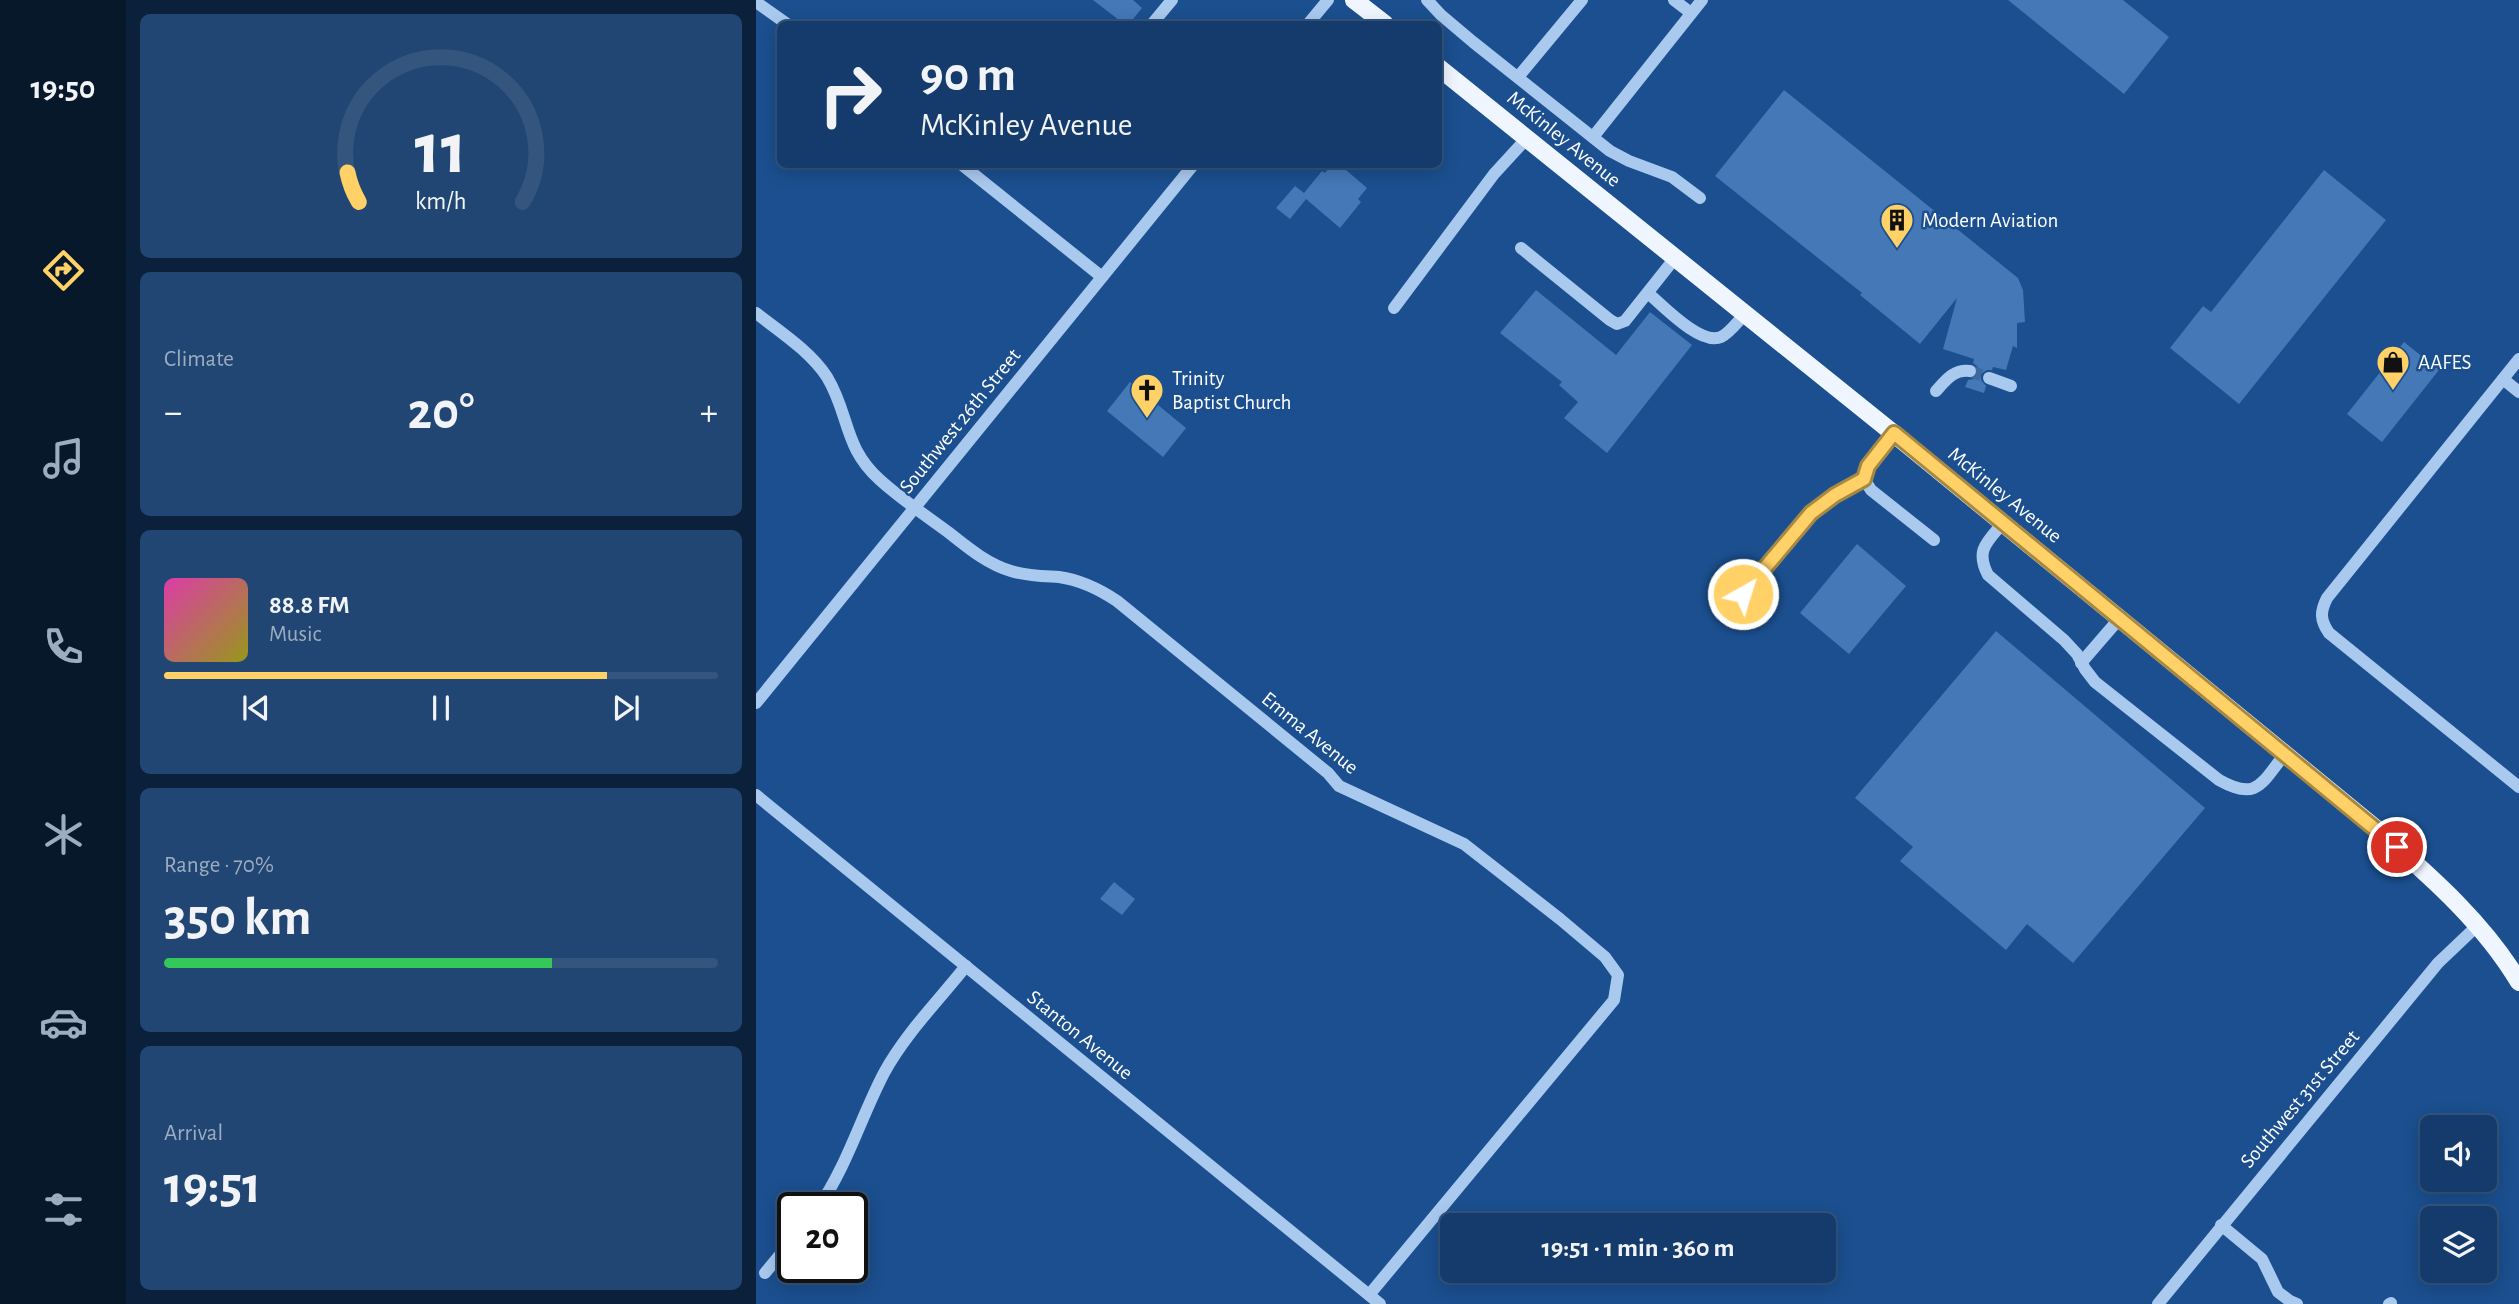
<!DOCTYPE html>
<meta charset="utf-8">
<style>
body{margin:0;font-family:"Alegreya Sans",sans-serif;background:#214673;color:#f1f3f6;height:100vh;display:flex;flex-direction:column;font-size:26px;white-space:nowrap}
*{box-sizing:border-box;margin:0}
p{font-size:23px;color:#9dadc1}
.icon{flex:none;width:38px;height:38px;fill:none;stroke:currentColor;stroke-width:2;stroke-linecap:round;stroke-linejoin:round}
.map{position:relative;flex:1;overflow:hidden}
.side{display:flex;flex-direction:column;gap:14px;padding:14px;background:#0b203b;width:630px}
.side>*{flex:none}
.hud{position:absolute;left:21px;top:21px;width:665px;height:147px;border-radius:10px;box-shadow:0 4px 18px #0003,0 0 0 2px #33557e;background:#143b6b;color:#f1f3f6;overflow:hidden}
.tools{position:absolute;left:1664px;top:1115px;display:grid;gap:14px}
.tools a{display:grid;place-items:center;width:77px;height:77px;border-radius:10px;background:#143b6b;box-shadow:0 4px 18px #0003,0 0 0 2px #33557e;font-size:35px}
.speed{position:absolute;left:21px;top:1192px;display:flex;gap:14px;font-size:35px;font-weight:700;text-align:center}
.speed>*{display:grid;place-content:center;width:91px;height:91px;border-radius:50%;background:#143b6b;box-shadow:0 4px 18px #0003,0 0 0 2px #33557e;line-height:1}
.speed .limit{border:4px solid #111;border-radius:10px;background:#fff;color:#111}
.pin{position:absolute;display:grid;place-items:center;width:60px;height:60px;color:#fff;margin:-30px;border:4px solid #fff;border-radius:50%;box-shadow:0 2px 7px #0007}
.me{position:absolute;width:77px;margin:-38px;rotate:39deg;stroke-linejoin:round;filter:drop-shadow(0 0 5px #0008)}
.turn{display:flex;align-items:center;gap:24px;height:147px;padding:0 28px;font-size:32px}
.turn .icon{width:91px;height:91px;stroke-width:2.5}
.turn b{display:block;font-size:49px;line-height:60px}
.big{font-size:52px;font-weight:700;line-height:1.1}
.side .widget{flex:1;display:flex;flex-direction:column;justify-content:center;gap:10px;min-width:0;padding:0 24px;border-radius:10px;background:#214673}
.side .dial{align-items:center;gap:0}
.dial svg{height:182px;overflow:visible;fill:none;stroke:#33557e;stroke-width:7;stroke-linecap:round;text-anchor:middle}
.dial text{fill:#f1f3f6;stroke:none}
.song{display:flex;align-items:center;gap:21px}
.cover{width:84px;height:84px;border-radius:10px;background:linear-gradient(135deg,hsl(320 70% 55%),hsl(60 70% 35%))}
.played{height:7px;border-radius:4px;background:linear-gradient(90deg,#ffd166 80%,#33557e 80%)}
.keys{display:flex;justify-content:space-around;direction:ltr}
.heat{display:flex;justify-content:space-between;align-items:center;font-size:38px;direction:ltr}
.charge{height:10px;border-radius:5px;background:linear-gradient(90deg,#34c759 70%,#33557e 0)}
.trip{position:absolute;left:684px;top:1213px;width:396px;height:70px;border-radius:10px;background:#143b6b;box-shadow:0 4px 18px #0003,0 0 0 2px #33557e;font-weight:700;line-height:70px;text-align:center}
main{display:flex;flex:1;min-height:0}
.tabs{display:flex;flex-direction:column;width:126px;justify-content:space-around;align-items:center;background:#08182b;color:#9dadc1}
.tabs .icon{width:49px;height:49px}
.tabs .active{color:#ffd166}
.tabs b{font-size:32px;color:#f1f3f6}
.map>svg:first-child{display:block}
.building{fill:#4478b7}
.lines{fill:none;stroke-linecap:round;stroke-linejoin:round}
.minor-tunnel{stroke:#3d69a0;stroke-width:12;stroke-dasharray:12 6;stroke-linecap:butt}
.minor{stroke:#a9c9ee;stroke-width:12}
.major{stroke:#f0f6ff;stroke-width:18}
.route-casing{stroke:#a68842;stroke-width:18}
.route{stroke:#ffd166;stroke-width:12}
.labels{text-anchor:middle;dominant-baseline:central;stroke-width:5;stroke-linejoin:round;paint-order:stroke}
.street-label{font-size:21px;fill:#fff;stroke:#1b4f8f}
.poi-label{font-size:21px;fill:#fff;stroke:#1b4f8f;text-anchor:start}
</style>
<main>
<nav class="tabs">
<b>19:50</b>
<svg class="icon active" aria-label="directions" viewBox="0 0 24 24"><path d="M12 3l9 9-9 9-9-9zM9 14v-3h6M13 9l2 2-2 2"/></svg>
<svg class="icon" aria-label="music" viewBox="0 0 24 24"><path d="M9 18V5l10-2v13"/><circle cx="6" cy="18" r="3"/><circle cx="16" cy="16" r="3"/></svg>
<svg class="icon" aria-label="phone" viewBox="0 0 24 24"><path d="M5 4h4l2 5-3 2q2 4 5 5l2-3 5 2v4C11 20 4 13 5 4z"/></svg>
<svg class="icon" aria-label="climate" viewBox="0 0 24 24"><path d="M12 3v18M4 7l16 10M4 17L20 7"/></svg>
<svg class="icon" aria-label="car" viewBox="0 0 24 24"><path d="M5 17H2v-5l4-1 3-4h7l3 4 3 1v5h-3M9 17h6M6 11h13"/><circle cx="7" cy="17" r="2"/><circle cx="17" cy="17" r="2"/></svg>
<svg class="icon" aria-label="filters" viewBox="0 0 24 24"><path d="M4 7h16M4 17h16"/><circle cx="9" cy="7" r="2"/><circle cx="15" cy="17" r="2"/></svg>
</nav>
<section class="side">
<div class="widget dial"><svg viewBox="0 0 100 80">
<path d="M14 69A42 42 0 1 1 86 69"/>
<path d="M14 69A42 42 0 0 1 9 56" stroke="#ffd166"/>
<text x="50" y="56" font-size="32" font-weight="700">11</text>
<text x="50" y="72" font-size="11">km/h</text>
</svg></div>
<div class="widget"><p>Climate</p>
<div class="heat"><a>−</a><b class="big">20°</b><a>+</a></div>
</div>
<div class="widget">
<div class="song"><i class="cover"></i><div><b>88.8 FM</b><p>Music</p></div></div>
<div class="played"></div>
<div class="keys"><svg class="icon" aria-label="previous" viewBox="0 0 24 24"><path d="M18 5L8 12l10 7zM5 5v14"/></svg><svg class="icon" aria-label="pause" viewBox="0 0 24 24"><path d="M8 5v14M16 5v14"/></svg><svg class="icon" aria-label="next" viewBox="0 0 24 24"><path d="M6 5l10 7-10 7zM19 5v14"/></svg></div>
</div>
<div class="widget"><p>Range · 70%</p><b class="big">350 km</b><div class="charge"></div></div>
<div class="widget"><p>Arrival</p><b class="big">19:51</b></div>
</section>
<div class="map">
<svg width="1763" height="1304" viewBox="0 0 1763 1304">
<rect width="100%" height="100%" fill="#1b4f8f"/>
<g class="building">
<polygon points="337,0 377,0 386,8 373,24 368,24"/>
<polygon points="1252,0 1367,0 1413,37 1368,94"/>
<polygon points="1028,90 1262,278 1267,290 1269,322 1261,323 1261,348 1257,346 1250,370 1237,367 1236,370 1231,370 1225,374 1225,380 1230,386 1228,393 1209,387 1212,380 1218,379 1222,375 1222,367 1217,363 1218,359 1187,349 1201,298 1164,344 1104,295 1106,293 959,176"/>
<polygon points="576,164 583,164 611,188 602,199 605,202 584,228 550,199 534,219 520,208 539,186 548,193 566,171 569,173"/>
<polygon points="1568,170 1630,220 1483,404 1414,348 1447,306 1455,312"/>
<polygon points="780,290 860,355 894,312 936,345 851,453 808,418 822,402 803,385 806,382 744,333"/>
<polygon points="1648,342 1683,370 1626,442 1591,414"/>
<polygon points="374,382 430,428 407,457 351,411"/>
<polygon points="1101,544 1150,586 1093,654 1044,613"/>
<polygon points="1240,631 1449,808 1317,963 1271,924 1250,950 1144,861 1157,847 1099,798"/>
<polygon points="358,882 379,899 366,915 344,899"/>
</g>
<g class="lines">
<polyline class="minor-tunnel" points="1214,371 1233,378"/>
<g class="minor">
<polyline points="671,0 685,15 717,42 854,151 873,161 916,177 944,198"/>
<polyline points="918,0 935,13"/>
<polyline points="0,2 31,24"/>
<polyline points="396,24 416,0"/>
<polyline points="552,24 572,0"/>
<polyline points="762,77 826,0"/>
<polyline points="837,137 946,0"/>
<polyline points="205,164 346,277"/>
<polyline points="765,248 854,320 861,324 869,321 919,258"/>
<path d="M892,293C907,306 945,346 965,337C974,333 982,321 989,314"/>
<polyline points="638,308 738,174 771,138"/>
<path d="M0,313C24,332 54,351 71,377C94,415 87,447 124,480C145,499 169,515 192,532C211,547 231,564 255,571C271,576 286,576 303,577C325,580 343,589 361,601L572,773L583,786L708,844L804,919L849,957L862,975L858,1000L613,1295"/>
<path d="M1763,359L1571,598C1564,612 1564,620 1573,633L1763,787"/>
<polyline points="1233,378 1255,386"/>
<polyline points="1747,379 1763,392"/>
<path d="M1180,391C1190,380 1198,369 1214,371"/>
<polyline points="1137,433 1112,466 1108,479 1115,490 1178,540"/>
<path d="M1247,523C1231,542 1219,550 1232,575L1308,640L1321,654L1329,669L1339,682L1463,780C1502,802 1506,782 1529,754"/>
<polyline points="987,594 1055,513 1079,495 1108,479"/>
<polyline points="1325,663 1363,619"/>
<polyline points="0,703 438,164"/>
<polyline points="0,795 624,1304"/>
<path d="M62,1208C91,1166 105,1117 128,1073C149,1034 183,1000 210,966"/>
<polyline points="1465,1225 1506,1259 1522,1292 1534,1301 1541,1304"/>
<polyline points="9,1273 37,1239"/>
<polyline points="1402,1304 1682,963 1722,925"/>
<polyline points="1633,1304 1635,1303"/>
</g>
<g class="major">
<polyline points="598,0 629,24"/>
<path d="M682,67L1137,433L1624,832C1675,877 1728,923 1763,982"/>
</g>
</g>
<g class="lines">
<defs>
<polyline id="route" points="987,594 1055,513 1079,495 1108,479 1112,466 1138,433 1641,847"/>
</defs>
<use href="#route" class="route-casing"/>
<use href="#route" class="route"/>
</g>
<defs>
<symbol id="building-pin" viewBox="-11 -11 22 30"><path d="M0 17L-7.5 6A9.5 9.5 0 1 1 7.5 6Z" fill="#ffd166" stroke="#1b4f8f"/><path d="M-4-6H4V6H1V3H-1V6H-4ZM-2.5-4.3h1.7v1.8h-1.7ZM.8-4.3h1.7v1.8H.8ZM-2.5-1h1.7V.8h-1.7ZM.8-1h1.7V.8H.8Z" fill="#111"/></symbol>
<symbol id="shop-pin" viewBox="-11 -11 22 30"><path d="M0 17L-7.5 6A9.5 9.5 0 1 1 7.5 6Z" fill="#ffd166" stroke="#1b4f8f"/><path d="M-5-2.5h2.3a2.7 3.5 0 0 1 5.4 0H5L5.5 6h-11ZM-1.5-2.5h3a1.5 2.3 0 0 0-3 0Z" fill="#111"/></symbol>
<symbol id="church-pin" viewBox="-11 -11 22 30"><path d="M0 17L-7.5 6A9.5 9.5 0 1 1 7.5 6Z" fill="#ffd166" stroke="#1b4f8f"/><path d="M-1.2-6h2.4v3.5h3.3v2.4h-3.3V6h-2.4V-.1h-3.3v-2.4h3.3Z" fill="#111"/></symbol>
</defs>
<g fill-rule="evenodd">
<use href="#building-pin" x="1122" y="201" width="38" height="52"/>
<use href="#shop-pin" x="1618" y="343" width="38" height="52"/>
<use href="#church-pin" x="372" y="371" width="38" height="52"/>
</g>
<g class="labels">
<g class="street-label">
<text transform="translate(808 139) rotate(39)">McKinley Avenue</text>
<text transform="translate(204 421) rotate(-51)">Southwest 26th Street</text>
<text transform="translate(1249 495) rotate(39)">McKinley Avenue</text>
<text transform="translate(554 733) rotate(39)">Emma Avenue</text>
<text transform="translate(324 1035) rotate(39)">Stanton Avenue</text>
<text transform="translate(1544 1099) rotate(-50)">Southwest 31st Street</text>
</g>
<g class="poi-label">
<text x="1166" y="220">Modern Aviation</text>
<text x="1662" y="362">AAFES</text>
<text x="416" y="378">Trinity<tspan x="416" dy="24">Baptist Church</tspan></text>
</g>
</g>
</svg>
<div class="tools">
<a><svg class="icon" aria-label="sound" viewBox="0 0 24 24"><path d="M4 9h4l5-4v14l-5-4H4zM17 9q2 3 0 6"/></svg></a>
<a><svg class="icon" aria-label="layers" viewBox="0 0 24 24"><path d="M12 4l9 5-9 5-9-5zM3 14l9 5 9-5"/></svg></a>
</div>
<div class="speed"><div class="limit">20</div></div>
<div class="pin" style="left:1641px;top:847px;background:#d93025"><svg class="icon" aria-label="arrive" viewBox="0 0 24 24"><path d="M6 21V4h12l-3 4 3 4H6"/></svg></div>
<svg class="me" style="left:987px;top:594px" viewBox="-20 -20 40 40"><circle r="17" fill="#ffd166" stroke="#fff" stroke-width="3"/><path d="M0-11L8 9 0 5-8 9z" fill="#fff"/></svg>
<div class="trip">19:51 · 1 min · 360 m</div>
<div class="hud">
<div class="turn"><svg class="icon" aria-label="right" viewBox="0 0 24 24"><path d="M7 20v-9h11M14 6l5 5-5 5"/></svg><div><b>90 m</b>McKinley Avenue</div></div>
</div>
</div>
</main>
